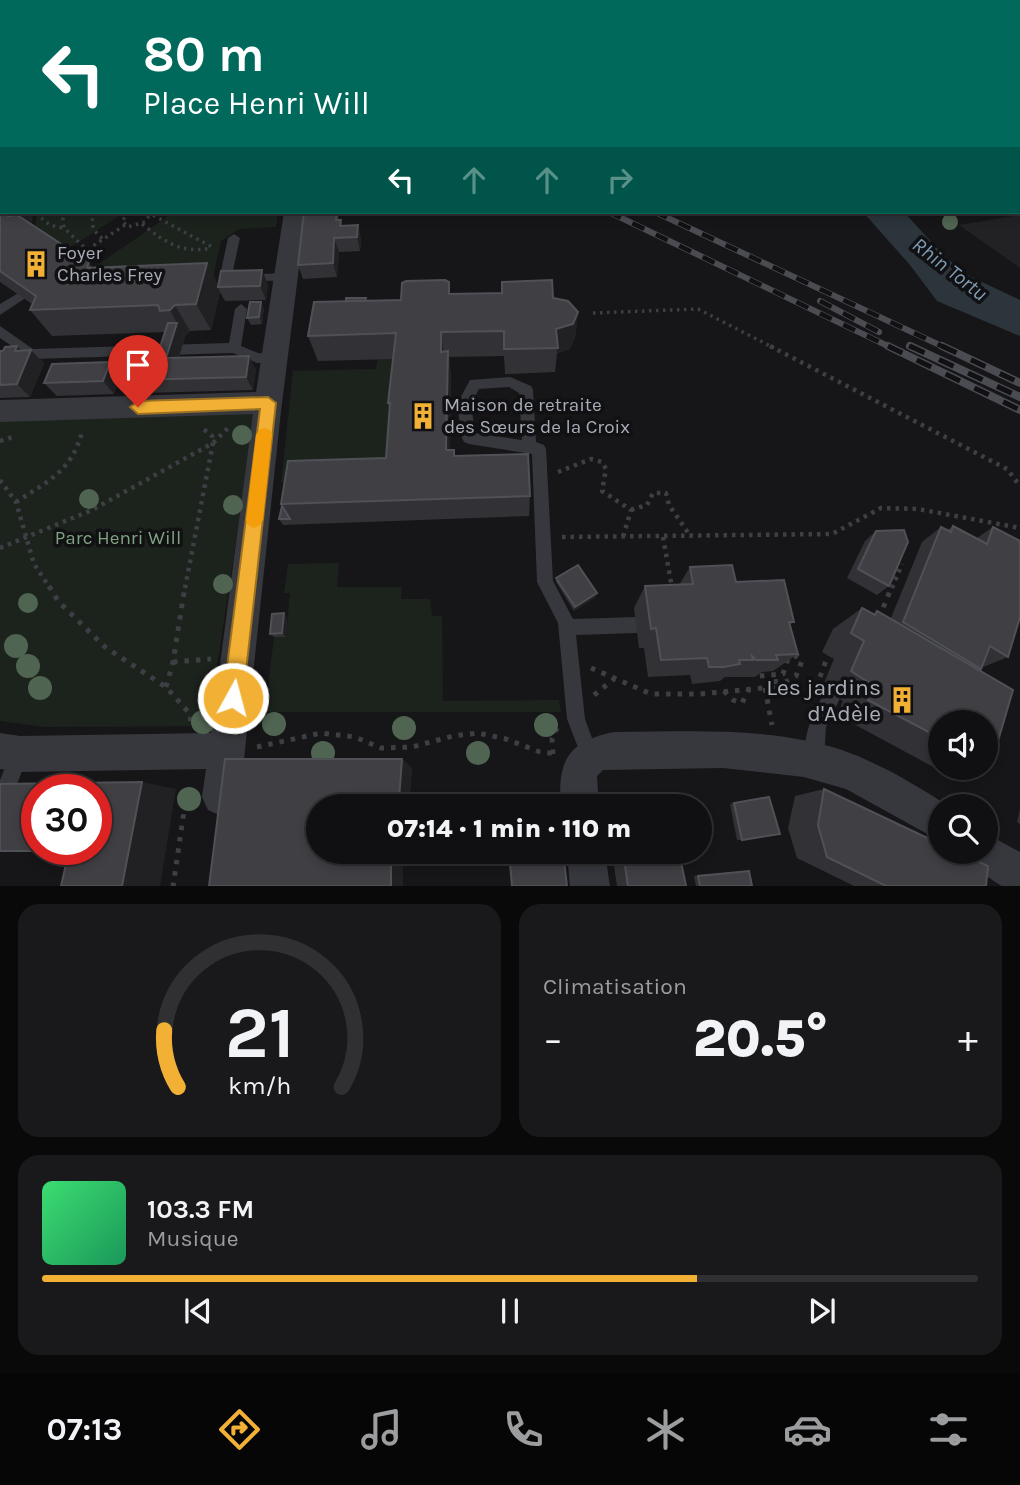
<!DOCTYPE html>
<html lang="fr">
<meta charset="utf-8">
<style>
body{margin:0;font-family:Karla,sans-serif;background:#19191b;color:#f1f3f6;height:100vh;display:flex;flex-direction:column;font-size:26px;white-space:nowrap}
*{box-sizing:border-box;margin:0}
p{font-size:23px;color:#9c9d9f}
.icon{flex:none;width:38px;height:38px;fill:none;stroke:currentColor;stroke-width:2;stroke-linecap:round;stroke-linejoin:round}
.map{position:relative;height:886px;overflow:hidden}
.details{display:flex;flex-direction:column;gap:18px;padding:18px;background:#09090a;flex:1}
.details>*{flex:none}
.top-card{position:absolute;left:0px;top:0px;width:1020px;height:214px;box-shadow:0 4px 10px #0003,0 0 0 2px #303032;background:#00695c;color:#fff;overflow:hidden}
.fabs{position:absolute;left:928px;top:710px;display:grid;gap:14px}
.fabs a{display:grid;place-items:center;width:70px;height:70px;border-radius:50%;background:#101012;box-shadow:0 4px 10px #0003,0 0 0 2px #303032;font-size:35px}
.speed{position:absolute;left:21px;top:774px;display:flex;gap:14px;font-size:35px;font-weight:700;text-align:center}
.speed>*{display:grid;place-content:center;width:91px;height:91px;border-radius:50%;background:#101012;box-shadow:0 4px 10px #0003,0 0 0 2px #303032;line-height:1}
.speed .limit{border:10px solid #d22;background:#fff;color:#111}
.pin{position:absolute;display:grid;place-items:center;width:60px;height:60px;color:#fff;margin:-72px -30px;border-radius:50% 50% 50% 0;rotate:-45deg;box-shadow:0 0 7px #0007}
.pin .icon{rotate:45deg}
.me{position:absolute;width:77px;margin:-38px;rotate:7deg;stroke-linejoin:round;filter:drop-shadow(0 0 5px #0008)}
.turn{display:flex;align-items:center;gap:24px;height:147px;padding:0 28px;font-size:32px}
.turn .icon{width:91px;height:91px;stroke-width:2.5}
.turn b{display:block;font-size:49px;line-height:60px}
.lanes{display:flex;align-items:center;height:66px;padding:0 28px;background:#0003;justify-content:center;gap:35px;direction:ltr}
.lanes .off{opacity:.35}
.big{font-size:52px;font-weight:800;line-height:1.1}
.details .widget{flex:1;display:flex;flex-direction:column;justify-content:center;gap:10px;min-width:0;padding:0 24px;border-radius:21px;background:#19191b}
.details .dial{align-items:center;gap:0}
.dial svg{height:182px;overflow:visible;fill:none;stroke:#303032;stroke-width:7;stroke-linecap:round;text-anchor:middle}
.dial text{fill:#f1f3f6;stroke:none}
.song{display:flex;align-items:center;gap:21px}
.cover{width:84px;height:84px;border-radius:10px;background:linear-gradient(135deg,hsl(140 70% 55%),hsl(150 70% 35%))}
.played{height:7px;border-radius:4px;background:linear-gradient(90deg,#f2b134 70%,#303032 70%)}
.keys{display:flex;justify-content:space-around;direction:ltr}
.heat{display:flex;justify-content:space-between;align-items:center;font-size:38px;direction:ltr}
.details .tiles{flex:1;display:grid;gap:18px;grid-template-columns:1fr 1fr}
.widget:last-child{grid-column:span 2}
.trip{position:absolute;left:306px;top:794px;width:406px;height:70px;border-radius:35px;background:#101012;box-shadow:0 4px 10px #0003,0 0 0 2px #303032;font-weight:800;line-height:70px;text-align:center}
.tab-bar{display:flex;height:112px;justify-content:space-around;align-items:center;background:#060607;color:#9c9d9f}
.tab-bar .icon{width:49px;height:49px}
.tab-bar .on{color:#f2b134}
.tab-bar b{font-size:32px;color:#f1f3f6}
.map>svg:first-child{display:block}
.built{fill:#222225}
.green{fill:#1c231d}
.water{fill:#2c353c}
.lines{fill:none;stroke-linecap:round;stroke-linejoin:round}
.path-far3{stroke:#3d3f44;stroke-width:2.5;stroke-dasharray:2.5 3.5;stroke-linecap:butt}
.path-far2{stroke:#3d3f44;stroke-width:3.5;stroke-dasharray:2.5 4.5;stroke-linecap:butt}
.path-far1{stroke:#3d3f44;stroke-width:4.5;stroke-dasharray:3.5 5;stroke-linecap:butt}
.path{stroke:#3d3f44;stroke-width:5;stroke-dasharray:4.5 7;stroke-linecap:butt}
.service{fill:#37383d;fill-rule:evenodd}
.minor{fill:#37383d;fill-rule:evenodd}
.rail-far2-casing{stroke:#4a4c52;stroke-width:5}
.rail-far1-casing{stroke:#4a4c52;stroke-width:6}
.rail-casing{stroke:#4a4c52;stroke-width:8}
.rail-far2{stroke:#111113;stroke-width:3.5;stroke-dasharray:10;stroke-linecap:butt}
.rail-far1{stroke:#111113;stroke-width:4.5;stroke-dasharray:13;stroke-linecap:butt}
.rail{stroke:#111113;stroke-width:5;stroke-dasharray:16;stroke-linecap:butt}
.tree{fill:#506452}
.wall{fill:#323236}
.shaded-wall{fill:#212124}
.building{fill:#3f3f44;stroke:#4f5156;stroke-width:2;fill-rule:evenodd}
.route{fill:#f2b134;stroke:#9d7322;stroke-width:2}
.slow{fill:#f59e0b}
.labels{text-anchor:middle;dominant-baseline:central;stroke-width:7;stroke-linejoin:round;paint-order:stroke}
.poi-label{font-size:19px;fill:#a8adb8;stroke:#111113;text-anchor:start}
.park-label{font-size:19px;fill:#7fa381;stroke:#111113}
.water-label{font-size:21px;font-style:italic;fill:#7f9bb3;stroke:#111113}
.near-poi-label{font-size:23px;fill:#a8adb8;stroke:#111113;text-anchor:end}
</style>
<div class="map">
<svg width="1020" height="887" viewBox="0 0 1020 887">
<rect width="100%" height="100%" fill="#161618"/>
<polygon class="built" points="1020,215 1020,268 959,225"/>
<g class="green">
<polygon points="784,0 1020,0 1020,155 1018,2"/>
<polygon points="37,212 125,212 58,255 33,242"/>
<polygon points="159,212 278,212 276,227 239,229 221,241 211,286 86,273 167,217"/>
<polygon points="401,358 393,480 281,483 293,371 376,369 378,359"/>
<polygon points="256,409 208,726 45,727 0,721 0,417"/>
<polygon points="339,563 337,587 402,587 401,599 430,599 432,616 442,616 443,701 559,700 561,712 265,712 274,637 286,636 290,593 284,593 288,564"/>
</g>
<polygon class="water" points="863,212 904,212 945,257 969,276 1020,300 1020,336 937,301 910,265"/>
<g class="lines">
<polyline class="path-far3" points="462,2 465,0"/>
<g class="path-far2">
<polyline points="39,212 39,216 50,225 63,228"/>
<polyline points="67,212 63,218 64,228 87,250"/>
<path d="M96,212C88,223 94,232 103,239"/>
<polyline points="129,212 122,221 128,227 145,222 149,216 147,212"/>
<polyline points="147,212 214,248"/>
<path d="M142,224C165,242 181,254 211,248"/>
<polyline points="76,257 125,225"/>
<polyline points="593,313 698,309 774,348"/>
</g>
<g class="path-far1">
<polyline points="770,346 1007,469 1020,486"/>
<polyline points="0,441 13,437"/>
<polyline points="558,472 591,459 602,462 606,469 602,491 631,510 623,537"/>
<polyline points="0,480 16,502 34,564 50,588"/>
<path d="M16,502C48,481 71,472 82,432"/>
<polyline points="631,510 647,505 653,493 666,493 669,505 691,537"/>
<polyline points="562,537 832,534 881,508 918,509 1020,528"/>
<polyline points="663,537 672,588"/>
<polyline points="0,548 92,510 213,443 230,426"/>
<polyline points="185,588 213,443 212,436 202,428"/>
<polyline points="892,588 902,564"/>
</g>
<g class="path">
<polyline points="49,586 58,601 105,647 166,687 191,715 190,724"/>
<polyline points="879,618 892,586"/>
<polyline points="173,662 211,659"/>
<polyline points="591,668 651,694 700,694 773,687 771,682 788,681 796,676 802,661 797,656 788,658 783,674 759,676 758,672"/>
<polyline points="820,677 828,655"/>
<polyline points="166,687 173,662 185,586"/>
<polyline points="765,688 772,725"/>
<polyline points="724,691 733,700 742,703 749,689"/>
<polyline points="594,695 614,679"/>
<polyline points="257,747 321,733 355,737 381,748 412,747 453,736 478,733 506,739 540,752 558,754"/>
<polyline points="553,754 552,739 557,728"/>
<polyline points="173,887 187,790"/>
</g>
<g class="service">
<polygon points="234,234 240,238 232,275 285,273 291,277 289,280 221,283 219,280 228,238"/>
<polygon points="20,292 26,296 24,299 0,315 0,304"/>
<polygon points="241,304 247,309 241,346 258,353 279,354 280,358 279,362 257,363 233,353 31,359 0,338 0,326 33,349 229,343 235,309"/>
<path d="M510,377L531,386L533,390L536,442L544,445L546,449L553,581L573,619L636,617L642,619L644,625L642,631L636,633L576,635L585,719L599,757L596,763L590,766L584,763L567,719L558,623L537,582L532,454L469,444L464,442L462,438L457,404L470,380ZM509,387L519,393L522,440L475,433L471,404L479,389Z"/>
<path d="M833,685L839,688L842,694L826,727L824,759L821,765L815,768L809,765C798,739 815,710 827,688Z"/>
<polygon points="19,746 25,749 28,755 7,811 0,813 0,780 13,749"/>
</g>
<g class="minor">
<polygon points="410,0 426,0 427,2 411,2"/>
<rect x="0" y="10" width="2" height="11"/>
<polygon points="0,134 2,134 0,147"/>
<polygon points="284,212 306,212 281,411 240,797 234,810 221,816 208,810 202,797 206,769 20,772 0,769 0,733 20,736 211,733 253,414 0,422 0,400 256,392"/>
<path d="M614,732C689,732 769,726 842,750C881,764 916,785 950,807H940V841L846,789L804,777L723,768L603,770L597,776L599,807H561C557,761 568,741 614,732Z"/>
<polygon points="985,833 1020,852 1020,887 1003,887 971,866 966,852 985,852"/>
<polygon points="567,852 605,852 610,887 570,887"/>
</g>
<defs>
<g id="rail-far2">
<polyline points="66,0 73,2"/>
<polyline points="89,0 97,2"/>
<polyline points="118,0 125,2"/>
</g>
<g id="rail-far1">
<polyline points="609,212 892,348"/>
<polyline points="655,212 946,348"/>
<polyline points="820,301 879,332"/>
<polyline points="909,346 914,348"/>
</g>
<g id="rail">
<polyline points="888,346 1020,410"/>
<polyline points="910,346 1020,397"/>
<polyline points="942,346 1020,383"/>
</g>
</defs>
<use href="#rail-far2" class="rail-far2-casing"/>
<use href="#rail-far1" class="rail-far1-casing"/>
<use href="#rail" class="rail-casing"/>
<use href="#rail-far2" class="rail-far2"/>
<use href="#rail-far1" class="rail-far1"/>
<use href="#rail" class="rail"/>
</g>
<g class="tree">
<circle cx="950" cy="222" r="8"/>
<circle cx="242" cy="435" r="10"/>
<circle cx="89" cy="499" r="10"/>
<circle cx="233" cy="505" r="10"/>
<circle cx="223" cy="584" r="10"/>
<circle cx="28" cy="603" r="10"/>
<circle cx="16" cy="646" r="12"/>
<circle cx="28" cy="666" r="12"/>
<circle cx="40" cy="688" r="12"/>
<circle cx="203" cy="722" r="12"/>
<circle cx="274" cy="724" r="12"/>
<circle cx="546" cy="725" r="12"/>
<circle cx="404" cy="728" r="12"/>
<circle cx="323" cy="753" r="12"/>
<circle cx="478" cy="753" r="12"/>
<circle cx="189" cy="799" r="12"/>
</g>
<g class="wall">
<polygon points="2,19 2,40 0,39 0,20"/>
<polygon points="0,153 2,212 33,212 31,224 93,267 207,263 218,285 268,284 266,300 225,301 220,292 211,330 190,331 185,336 179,358 256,369 253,390 143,393 133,380 156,359 165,332 52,336 30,310 32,304 0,282"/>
<polygon points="337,212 339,220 341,220 342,226 358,225 361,240 360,251 339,252 337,277 303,279 298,265"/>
<polygon points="449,282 450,294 553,298 578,312 575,337 570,349 557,353 555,372 505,374 504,356 449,357 451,376 450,450 454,450 455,456 530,496 529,516 283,525 279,519 282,506 281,504 386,458 390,410 388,403 393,359 318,361 308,336 366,298 366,301 401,300"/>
<polygon points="264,308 262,324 251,325 247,318"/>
<polygon points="31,350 44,363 30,397 0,398 0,351"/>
<polygon points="120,375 114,394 57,396 44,383"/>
<polygon points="953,526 977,538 993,527 1008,657 983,667 982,666 981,669 979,670 993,758 985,760 985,723 940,723 940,768 949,768 939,770 837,715 843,701 822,688 834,659 822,652 833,629 862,608 873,614 877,611 891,618 922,542 941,527 947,530"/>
<polygon points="876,531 889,586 877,595 847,578 865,541"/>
<polygon points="690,567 736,582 794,622 790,625 798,654 773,671 762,672 755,677 725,677 720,681 692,684 690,675 648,677 644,648 639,648 634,608 645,586 679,585"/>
<polygon points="556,578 596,597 574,611 556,582"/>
<polygon points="287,618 286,637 274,637 270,634"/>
<polygon points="402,759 412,768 409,804 432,805 318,852 434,852 434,862 403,865 403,886 209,886"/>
<polygon points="824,789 986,886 854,886 797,858 788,828 795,796"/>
<polygon points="734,803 742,840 737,840 730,804"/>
<polygon points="1020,809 1020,824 1017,822"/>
<polygon points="612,852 679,852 686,886 617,886"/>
<polygon points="744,871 749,871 752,886 696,886 694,876"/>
</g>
<g class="shaded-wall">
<polygon points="9,212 33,212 29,243 8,216"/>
<polygon points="358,225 361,240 360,251 357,237"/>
<polygon points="334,238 339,252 337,277 333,263"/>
<polygon points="207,263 219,287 218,287 220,292 211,330 196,304"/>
<polygon points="262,270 268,284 266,300 260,286"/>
<polygon points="261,302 264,308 262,324 259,317"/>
<polygon points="175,305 190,331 185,336 175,371 166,358 177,323 170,310"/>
<polygon points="578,312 575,337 570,349 557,353 556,329"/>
<polygon points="441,332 444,357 441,352"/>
<polygon points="17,346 28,358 31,350 44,363 30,397 17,384 15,351"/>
<polygon points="448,351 451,376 450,472 446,450"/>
<polygon points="249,356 256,369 253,390 246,377"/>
<polygon points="110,362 120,375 114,394 103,381"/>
<polygon points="597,593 596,597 574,611 575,607"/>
<polygon points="284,613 287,618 286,637 282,633"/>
<polygon points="402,759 412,768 409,805 399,799"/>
<polygon points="142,782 176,789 160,886 122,886"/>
<polygon points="392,799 403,805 403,807 391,807"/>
<rect x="391" y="852" width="12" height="34"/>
</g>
<g class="building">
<polygon points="791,0 850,0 851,2 791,2"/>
<rect x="1018" y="104" width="2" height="43"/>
<rect x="0" y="107" width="2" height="12"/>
<polygon points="2,152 2,212 9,212 8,216 17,215 66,247 89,262 87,268 207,263 196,304 175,305 170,310 160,311 158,305 30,310 36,296 0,271 0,153"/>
<polygon points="304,212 337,212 336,220 341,220 340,226 358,225 357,237 334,238 333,263 298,265"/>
<polygon points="262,270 260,286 218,287 221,271"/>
<polygon points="445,280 449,282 449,294 502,293 502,282 552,280 553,298 568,301 578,312 573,324 556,329 558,348 504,349 504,331 441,332 441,352 448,351 446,450 454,450 454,456 528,454 530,496 281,504 288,461 386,458 390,403 388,403 396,333 308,336 314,302 401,300 402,283 406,281"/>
<polygon points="346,298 366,298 365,301 346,301"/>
<polygon points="250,302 261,302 259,317 247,318"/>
<polygon points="168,323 177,323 166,358 249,356 246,377 133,380 140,359 156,359"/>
<polygon points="17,346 15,351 31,350 17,384 0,385 0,351 3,351 5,347"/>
<polygon points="110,362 103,381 44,383 52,364"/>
<polygon points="282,506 290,519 279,519"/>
<polygon points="953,526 987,544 993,527 1020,541 1020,617 1008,657 990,646 981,669 903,622 941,527 951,532"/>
<polygon points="904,530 908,542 889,586 858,569 876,531"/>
<polygon points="578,565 597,593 575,607 556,578"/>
<polygon points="732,565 736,582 784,580 794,622 789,622 798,654 776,655 778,660 756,660 752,656 753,660 739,660 740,664 724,667 709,667 707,658 661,660 656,628 651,629 645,586 693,584 690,567"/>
<polygon points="862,608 875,615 877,611 1013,690 993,758 985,753 985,723 940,723 940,738 868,700 874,686 851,671 864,641 851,633"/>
<polygon points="284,613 282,633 270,634 272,614"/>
<polygon points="225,759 402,759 399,799 392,799 391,807 318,807 318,852 391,852 391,886 209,886"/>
<path d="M142,782L122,886H61L69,851H0V784ZM37,789H96V849H37Z"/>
<polygon points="824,789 940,844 940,852 958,852 988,866 986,886 886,886 827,857 818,825"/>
<polygon points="769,797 780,834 742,840 734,803"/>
<rect x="401" y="804" width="30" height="3"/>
<polygon points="401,852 432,852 433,862 401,865"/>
<polygon points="509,852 563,852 567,886 512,886"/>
<polygon points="623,852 679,852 686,886 628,886"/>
<polygon points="749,871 752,886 700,886 698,876"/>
</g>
<polygon class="route" points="268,397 276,403 243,698 240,705 233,708 226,705 223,698 260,409 138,414 130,407 138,401"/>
<polygon class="slow" points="264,428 270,430 272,435 263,520 260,525 254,528 248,525 246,520 256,435 259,430"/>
<defs>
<symbol id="building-bare" viewBox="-9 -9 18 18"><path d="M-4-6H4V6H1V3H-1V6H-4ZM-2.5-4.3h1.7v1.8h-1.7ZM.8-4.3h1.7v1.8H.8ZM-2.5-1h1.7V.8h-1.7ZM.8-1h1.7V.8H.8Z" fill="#f2b134" stroke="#111113" stroke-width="2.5" paint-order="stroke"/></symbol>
</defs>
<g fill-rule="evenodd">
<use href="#building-bare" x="17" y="245" width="38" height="38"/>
<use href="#building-bare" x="404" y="397" width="38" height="38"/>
<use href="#building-bare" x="883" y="681" width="38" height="38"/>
</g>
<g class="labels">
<g class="poi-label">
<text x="57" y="253">Foyer<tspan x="57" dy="22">Charles Frey</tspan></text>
<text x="444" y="405">Maison de retraite<tspan x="444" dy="22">des Sœurs de la Croix</tspan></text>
</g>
<g class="park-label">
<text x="118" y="538">Parc Henri Will</text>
</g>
<g class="water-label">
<text transform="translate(950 269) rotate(38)">Rhin Tortu</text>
</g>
<g class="near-poi-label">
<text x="881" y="687">Les jardins<tspan x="881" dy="26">d'Adèle</tspan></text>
</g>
</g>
</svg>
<div class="fabs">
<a><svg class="icon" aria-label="sound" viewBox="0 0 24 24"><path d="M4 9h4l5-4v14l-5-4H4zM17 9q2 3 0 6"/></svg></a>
<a><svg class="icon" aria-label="search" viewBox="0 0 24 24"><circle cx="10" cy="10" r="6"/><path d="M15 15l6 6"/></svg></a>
</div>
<div class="speed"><div class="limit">30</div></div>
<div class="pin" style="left:138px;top:407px;background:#d93025"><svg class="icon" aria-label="arrive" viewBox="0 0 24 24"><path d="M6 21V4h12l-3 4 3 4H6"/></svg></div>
<svg class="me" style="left:233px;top:698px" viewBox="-20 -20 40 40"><circle r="17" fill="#f2b134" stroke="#fff" stroke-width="3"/><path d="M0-11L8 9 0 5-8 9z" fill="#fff"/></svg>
<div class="trip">07:14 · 1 min · 110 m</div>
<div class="top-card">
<div class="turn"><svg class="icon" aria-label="left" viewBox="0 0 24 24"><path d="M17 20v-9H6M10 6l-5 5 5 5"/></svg><div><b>80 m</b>Place Henri Will</div></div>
<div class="lanes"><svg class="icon" aria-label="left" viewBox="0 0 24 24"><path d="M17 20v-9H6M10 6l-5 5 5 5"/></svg><svg class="icon off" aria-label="ahead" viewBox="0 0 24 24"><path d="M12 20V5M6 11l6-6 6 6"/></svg><svg class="icon off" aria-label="ahead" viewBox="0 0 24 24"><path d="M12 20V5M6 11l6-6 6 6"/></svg><svg class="icon off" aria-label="right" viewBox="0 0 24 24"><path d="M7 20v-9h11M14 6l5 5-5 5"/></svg></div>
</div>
</div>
<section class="details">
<div class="tiles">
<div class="widget dial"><svg viewBox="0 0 100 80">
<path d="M14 69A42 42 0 1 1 86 69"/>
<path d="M14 69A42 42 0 0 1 8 44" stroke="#f2b134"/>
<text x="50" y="56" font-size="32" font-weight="700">21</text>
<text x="50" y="72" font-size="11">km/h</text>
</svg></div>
<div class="widget"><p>Climatisation</p>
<div class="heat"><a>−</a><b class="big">20.5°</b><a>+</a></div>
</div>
<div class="widget">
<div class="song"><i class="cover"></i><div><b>103.3 FM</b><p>Musique</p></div></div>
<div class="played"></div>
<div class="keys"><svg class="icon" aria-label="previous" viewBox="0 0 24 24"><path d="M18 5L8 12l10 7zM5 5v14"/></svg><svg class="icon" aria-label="pause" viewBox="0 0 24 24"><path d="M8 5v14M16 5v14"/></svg><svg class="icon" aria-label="next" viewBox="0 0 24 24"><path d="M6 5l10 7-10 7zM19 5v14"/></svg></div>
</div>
</div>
</section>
<nav class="tab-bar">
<b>07:13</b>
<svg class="icon on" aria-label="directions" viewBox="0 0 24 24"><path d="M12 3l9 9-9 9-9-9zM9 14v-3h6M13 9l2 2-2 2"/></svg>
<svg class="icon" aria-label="music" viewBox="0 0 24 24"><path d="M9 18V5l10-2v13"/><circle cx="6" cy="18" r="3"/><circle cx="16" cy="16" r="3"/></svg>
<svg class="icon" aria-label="phone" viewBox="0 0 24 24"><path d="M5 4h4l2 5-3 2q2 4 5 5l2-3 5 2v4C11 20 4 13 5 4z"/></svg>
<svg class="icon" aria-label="climate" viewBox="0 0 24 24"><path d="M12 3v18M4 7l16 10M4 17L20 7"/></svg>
<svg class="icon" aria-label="car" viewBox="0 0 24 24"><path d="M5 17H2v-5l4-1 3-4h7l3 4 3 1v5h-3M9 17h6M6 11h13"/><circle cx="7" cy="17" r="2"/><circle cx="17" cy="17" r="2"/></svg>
<svg class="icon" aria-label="filters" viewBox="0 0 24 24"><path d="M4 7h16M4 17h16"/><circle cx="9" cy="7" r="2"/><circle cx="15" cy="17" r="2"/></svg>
</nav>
